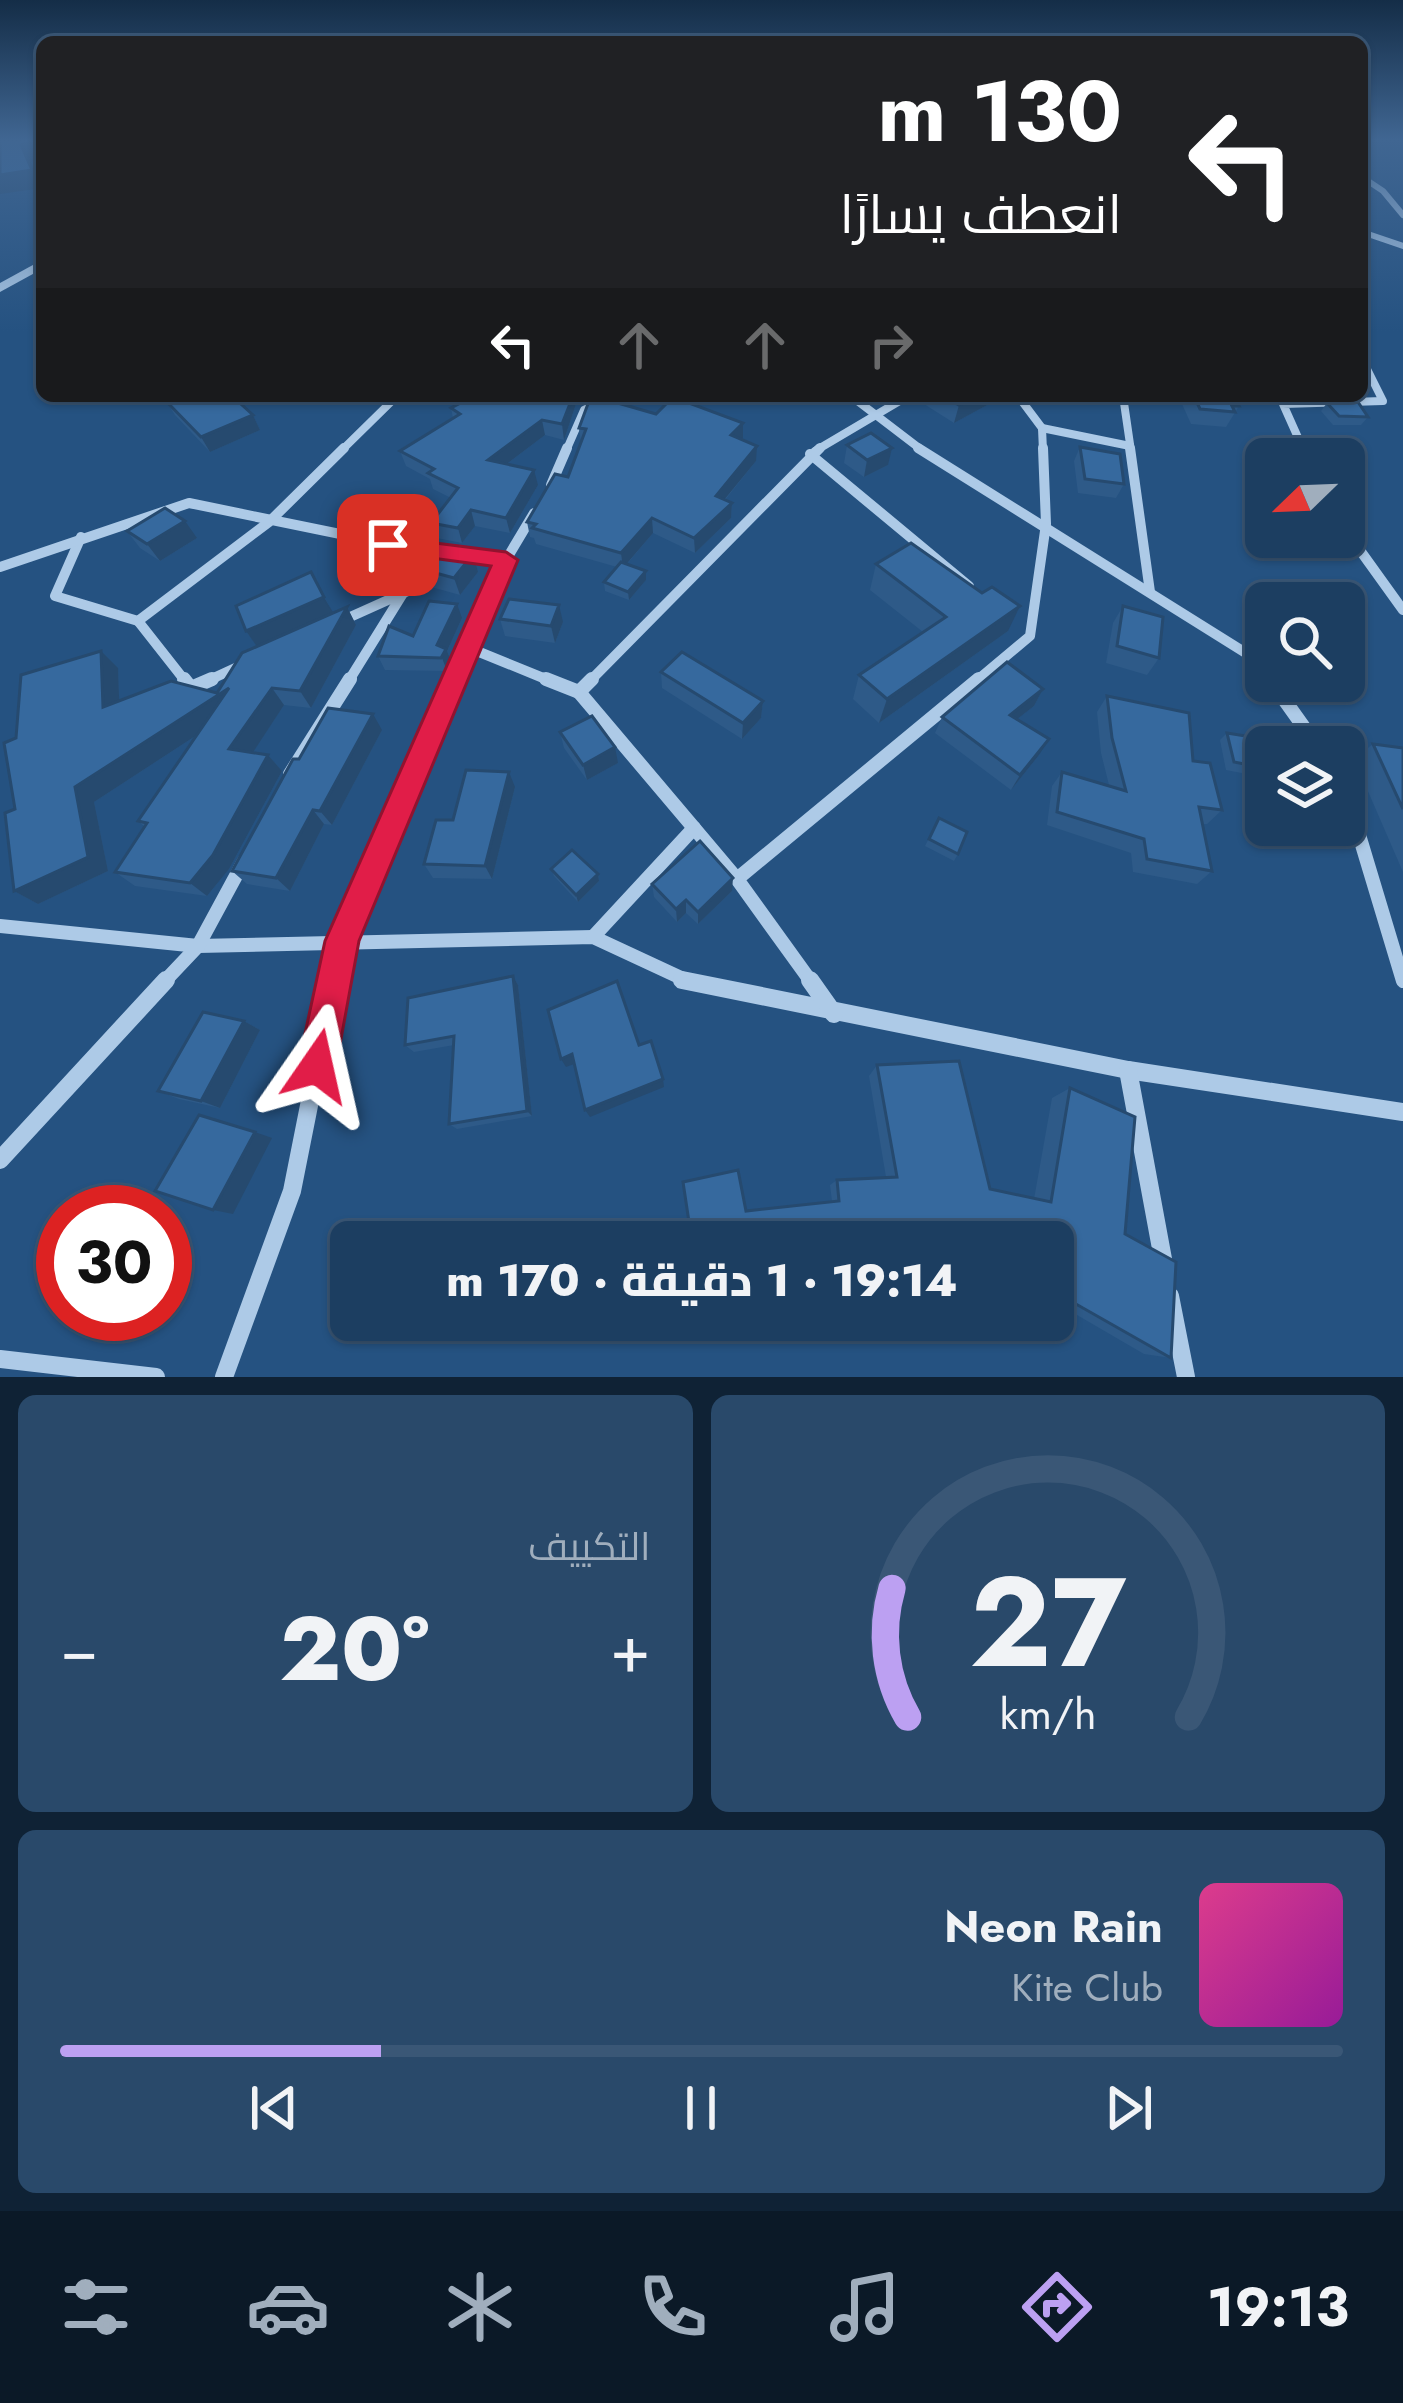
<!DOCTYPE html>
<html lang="ar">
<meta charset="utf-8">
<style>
body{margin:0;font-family:Jost,Cairo,sans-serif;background:#29496a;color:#f1f3f6;direction:rtl;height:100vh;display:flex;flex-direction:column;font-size:45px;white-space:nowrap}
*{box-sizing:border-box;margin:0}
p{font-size:39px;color:#a0aebd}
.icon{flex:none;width:66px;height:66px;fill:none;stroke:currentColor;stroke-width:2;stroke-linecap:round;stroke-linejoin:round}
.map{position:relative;height:1377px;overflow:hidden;direction:ltr}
.details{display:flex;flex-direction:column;gap:18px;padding:18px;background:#0f2235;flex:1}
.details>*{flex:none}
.banner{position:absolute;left:36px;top:36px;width:1332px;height:366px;border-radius:18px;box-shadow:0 3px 9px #0004,0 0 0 3px #3a5776;direction:rtl;background:#202124;color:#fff;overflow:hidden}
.needle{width:78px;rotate:247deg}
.fabs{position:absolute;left:1245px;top:438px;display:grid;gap:24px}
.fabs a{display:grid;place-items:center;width:120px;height:120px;border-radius:18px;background:#1c3e61;box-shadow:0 3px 9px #0004,0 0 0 3px #3a5776;font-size:60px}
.speed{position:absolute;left:36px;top:1185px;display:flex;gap:24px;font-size:60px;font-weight:700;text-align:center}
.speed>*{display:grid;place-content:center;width:156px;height:156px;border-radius:50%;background:#1c3e61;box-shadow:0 3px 9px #0004,0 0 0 3px #3a5776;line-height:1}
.speed .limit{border:18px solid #d22;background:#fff;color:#111}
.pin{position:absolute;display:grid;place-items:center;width:102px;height:102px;color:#fff;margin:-51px;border-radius:24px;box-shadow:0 6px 18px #0006}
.me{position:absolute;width:132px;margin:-66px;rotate:11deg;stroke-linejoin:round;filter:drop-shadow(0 0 9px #0008)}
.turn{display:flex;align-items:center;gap:42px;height:252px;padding:0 48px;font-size:54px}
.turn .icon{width:156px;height:156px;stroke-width:2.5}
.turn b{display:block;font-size:84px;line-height:102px}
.lanes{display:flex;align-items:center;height:114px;padding:0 48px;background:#0003;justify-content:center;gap:60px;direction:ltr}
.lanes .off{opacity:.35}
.big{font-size:90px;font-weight:800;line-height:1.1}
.details .widget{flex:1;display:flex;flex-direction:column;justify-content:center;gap:18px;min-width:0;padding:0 42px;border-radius:18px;background:#29496a}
.details .dial{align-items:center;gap:0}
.dial svg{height:312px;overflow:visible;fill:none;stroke:#3a5776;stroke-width:7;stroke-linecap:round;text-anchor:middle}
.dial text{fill:#f1f3f6;stroke:none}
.song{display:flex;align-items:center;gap:36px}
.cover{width:144px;height:144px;border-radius:18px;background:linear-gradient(135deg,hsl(330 70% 55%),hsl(300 70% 35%))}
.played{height:12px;border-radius:6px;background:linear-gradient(90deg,#bca0f2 25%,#3a5776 25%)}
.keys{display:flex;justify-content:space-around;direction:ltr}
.heat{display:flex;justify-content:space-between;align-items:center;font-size:66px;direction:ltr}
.details .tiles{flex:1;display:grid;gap:18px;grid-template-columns:1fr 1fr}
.widget:last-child{grid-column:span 2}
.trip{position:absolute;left:330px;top:1221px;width:744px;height:120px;border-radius:18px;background:#1c3e61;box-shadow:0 3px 9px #0004,0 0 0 3px #3a5776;font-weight:800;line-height:120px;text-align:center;direction:rtl}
.dock{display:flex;height:192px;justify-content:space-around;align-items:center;background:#0b1927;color:#a0aebd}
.dock .icon{width:84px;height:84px}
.dock .selected{color:#bca0f2}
.dock b{font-size:54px;color:#f1f3f6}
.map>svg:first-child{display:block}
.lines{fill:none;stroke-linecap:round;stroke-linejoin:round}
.minor-far4{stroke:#adcae7;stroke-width:6}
.minor-far3{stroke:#adcae7;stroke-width:8}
.minor-far2{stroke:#adcae7;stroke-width:10}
.minor-far1{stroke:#adcae7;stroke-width:14}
.minor{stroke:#adcae7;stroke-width:18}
.tertiary{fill:#adcae7;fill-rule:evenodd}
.wall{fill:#2e5a88}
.shaded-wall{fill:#264a6f}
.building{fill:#36699e;stroke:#264a6f;stroke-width:3}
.route{fill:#e11d48;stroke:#92132f;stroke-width:3}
</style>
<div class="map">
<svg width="1403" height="1377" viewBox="0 0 1403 1377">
<rect width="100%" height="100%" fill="#255281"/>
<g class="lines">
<g class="minor-far4">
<polyline points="1362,177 1383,191 1403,215"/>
<polyline points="1362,239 1365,233 1403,246"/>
</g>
<g class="minor-far3">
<polyline points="851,396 923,451"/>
<polyline points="1018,396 1042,428 1043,451"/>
<polyline points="1123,396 1131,451"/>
<polyline points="1042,428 1130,446"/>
<polyline points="341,451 397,396"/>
<polyline points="566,451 584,410 615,396"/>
<polyline points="815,451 908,396"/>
<polyline points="1304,451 1283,404 1383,401 1362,359"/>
</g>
<g class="minor-far2">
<polyline points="918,448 1257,660 1266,673"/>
<polyline points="1130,448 1150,592"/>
<polyline points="1303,448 1308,459"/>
<polyline points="810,454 969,586"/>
<polyline points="551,485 567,448"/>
<polyline points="1344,528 1403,610"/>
<polyline points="81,537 55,596 138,621 269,522 344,448"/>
<polyline points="459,556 506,560"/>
<polyline points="0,567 189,503 433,553"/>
<polyline points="138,621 186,682"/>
<polyline points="339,622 408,591"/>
<polyline points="467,647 553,682"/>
<polyline points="205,682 244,664"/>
<polyline points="348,682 428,553"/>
<polyline points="454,682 506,560 534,513"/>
<polyline points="589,682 820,448"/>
<polyline points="975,682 1030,636 1046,524 1043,448"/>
</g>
<g class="minor-far1">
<polyline points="184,679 191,688 212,679"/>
<polyline points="546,679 579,692 592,679"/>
<polyline points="1271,681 1318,747"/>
<polyline points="579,692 694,828"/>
<polyline points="290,774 350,679"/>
<polyline points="1344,785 1403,981"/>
<polyline points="0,926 198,946 593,937 692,983"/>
<polyline points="593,937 694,828 737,879"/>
<polyline points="163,983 198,946 244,861"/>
<polyline points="334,983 342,941 455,679"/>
<polyline points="812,983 737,879 979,679"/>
</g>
<g class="minor">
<polyline points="682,980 1128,1070 1403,1112"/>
<polyline points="810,980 834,1014"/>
<polyline points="1128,1070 1165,1270"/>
<polyline points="0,1160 166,980"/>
<polyline points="1170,1296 1186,1377"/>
<polyline points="0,1359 156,1377"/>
<polyline points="224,1377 292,1191 334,980"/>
</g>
<polygon class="tertiary" points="42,260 42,269 0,292 0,283"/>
</g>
<g class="wall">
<polygon points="926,396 1004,396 954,423 924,404"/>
<polygon points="1158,396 1233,396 1239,406 1226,427 1191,424 1182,404 1163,403"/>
<polygon points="166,401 253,415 260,430 210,452 175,415"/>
<polygon points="1327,403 1368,417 1361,425 1333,425 1321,411"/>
<polygon points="576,404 564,440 545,435 507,464 538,485 510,533 475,526 462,543 437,538 431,523 451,498 433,489 430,479 406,466 400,451 453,418 451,408"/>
<polygon points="579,428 743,438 742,439 756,461 725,500 732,503 731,518 695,553 653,533 627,564 646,571 646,580 629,600 605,591 604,582 617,567 536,544 534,538 530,537 527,522 568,477 581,443"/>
<polygon points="847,445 888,465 864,477 844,463"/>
<polygon points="1080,447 1124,484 1116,498 1078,493 1074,461"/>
<polygon points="127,531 197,538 160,561 140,548"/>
<polygon points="876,564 1008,631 879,723 853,699 859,675 923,632 870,590"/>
<polygon points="417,568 478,572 460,595 424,585"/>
<polygon points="311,572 333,613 347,607 356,625 311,708 284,705 252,753 268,755 282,771 229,869 207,896 135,886 115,872 145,827 138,821 197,735 94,802 108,871 38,904 14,891 16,738 118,668 119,701 217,693 257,646 246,631"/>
<polygon points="1123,606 1159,658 1147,675 1106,663 1113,623"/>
<polygon points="462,618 447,651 452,663 447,671 385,670 378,656 413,636"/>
<polygon points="500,619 563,622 555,643 505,636"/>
<polygon points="661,672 763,701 761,718 742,739 662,688"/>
<polygon points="1043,689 1034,706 1017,719 1039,755 1011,790 935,733 942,717"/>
<polygon points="1107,696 1193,761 1222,810 1207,824 1203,824 1212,871 1197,884 1133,872 1131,853 1047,825 1052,786 1062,772 1109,785 1101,753 1097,712"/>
<polygon points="382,730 332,825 324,824 290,891 247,884 232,871 299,759"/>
<polygon points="560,732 618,763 587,780 564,748"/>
<polygon points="1227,733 1265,768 1257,776 1226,770 1220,740"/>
<polygon points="1373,744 1403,748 1403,872 1354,759"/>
<polygon points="515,787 492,879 433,878 424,864 453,820"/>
<polygon points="939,818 958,854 954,861 925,846"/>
<polygon points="551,869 598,874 599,881 578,902 554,876"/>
<polygon points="652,884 732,891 698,924 686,913 677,922 654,897"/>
<polygon points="513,976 518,985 532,1116 457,1129 449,1124 454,1045 414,1052 405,1045"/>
<polygon points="244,1021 260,1030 220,1108 179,1099 158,1091"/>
<polygon points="877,1065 990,1189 1034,1199 1052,1098 1070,1088 1171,1358 1144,1354 1053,1301 1053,1242 746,1211 832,1201 830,1185 837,1180 886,1177 869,1076"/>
<polygon points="774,1320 1022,1320 1023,1338 964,1326 857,1331 780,1341 776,1338"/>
</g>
<g class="shaded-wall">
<polygon points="42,140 42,159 31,162 42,188 0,194 0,175 21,145"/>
<polygon points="571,396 595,396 576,404 564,440 562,424"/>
<polygon points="978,396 1004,396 954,423 959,405"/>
<polygon points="253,415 260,430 210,452 201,437"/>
<polygon points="542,420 545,435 492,475 488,460"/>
<polygon points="743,423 743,438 730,450 731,435"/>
<polygon points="757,446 756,461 715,511 716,496"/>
<polygon points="892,448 888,465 864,477 867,460"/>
<polygon points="534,470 538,485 510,533 506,518"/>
<polygon points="732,503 731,518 695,553 694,538"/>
<polygon points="471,510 475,526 462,543 458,528"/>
<polygon points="652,518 653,533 623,568 621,553"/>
<polygon points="185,521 197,538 160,561 147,544"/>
<polygon points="473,554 478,572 460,595 454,578"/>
<polygon points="646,571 646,580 629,600 628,592"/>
<polygon points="324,597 334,614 258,648 246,631"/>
<polygon points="457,604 462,618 447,651 452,663 447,671 437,645"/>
<polygon points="559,605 563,622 555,643 551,626"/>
<polygon points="1020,606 1008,631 879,723 887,699"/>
<polygon points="347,607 356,625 311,708 300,691"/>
<polygon points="101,651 118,668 120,724 103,707"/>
<polygon points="229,688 243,705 94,802 108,871 38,904 14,891 75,787"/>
<polygon points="272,688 284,705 244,766 229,749"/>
<polygon points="1043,689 1034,706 1002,731 1010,715"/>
<polygon points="763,701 761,718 742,739 743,723"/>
<polygon points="373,714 382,730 332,825 320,811"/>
<polygon points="1049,739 1039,755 1011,790 1020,775"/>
<polygon points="615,747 618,763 587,780 583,765"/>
<polygon points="268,755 282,771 229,869 207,896 190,883"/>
<polygon points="509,772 515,787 492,879 485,866"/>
<polygon points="313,810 324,824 290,891 276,878"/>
<polygon points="598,874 599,881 578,902 576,895"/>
<polygon points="733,878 732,891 698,924 698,912"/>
<polygon points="686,900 686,913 677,922 676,909"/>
<polygon points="513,976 518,985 532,1116 527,1111"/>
<polygon points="244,1021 260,1030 220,1108 201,1101"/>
<polygon points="572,1054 577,1063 566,1067 561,1059"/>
<polygon points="663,1079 664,1087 590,1117 585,1110"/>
<polygon points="255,1132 272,1138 233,1214 213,1210"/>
</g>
<g class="building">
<polygon points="0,139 42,139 21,145 32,170 0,175"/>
<polygon points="178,396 232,396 253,415 201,437 166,401"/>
<polygon points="474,396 573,396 562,424 542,420 488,460 534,470 506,518 471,510 458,528 431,523 458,488 428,473 434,469 400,451 460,414 451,408"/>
<polygon points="943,396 978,396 959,405"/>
<polygon points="1194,396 1233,396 1239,406 1232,406 1235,412 1200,409"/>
<polygon points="597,397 656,414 673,397 743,423 731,435 757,446 716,496 732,503 694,538 652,518 621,553 532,528 536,524 527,522 555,474 568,477 586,429 579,428 589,401"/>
<polygon points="1358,402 1368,417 1339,416 1327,403"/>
<polygon points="871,433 892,448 867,460 847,445"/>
<polygon points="1080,447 1120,454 1124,484 1085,479"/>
<polygon points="165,508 185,521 147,544 127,531"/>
<polygon points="911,543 982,593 992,587 1020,606 887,699 859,675 946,617 876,564"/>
<polygon points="435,547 473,554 454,578 417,568"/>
<polygon points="621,562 646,571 628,592 604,582"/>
<polygon points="311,572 324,597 246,631 236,606"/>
<polygon points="509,599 559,605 551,626 500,619"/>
<polygon points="429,601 457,604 437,645 446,649 441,658 378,656 389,626 413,636"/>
<polygon points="1123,606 1163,617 1159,658 1117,646"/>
<polygon points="347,607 300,691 272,688 229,749 268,755 213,855 190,883 115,872 147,823 138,821 229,688 75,787 88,857 14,891 5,813 15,809 4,743 16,738 21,675 101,651 103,707 171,681 217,693 242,653"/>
<polygon points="682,652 763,701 743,723 661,672"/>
<polygon points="1007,662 1043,689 1010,715 1049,739 1020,775 942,717"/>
<polygon points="1107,696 1189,713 1193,761 1210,763 1222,810 1199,807 1212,871 1147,859 1144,839 1057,812 1062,772 1126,791 1112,738"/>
<polygon points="328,708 373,714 320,811 313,810 276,878 232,871 293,759 299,759"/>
<polygon points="592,716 615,747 583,765 560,732"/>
<polygon points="1227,733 1258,738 1265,768 1234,762"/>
<polygon points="1373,744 1403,748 1403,809"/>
<polygon points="466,770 509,772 485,866 424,864 436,820 453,820"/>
<polygon points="939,818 967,832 958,854 929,839"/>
<polygon points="700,841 733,878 698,912 686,900 676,909 652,884"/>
<polygon points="572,850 598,874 576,895 551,869"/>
<polygon points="513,976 527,1111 449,1124 454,1036 405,1045 408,998"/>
<polygon points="617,981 639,1045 651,1041 663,1079 585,1110 572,1054 561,1059 548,1010"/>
<polygon points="203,1012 244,1021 201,1101 158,1091"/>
<polygon points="959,1061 990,1189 1051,1202 1070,1088 1135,1117 1125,1234 1176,1262 1171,1358 1053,1291 1053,1242 692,1242 683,1182 738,1170 746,1211 839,1201 837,1180 897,1177 877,1065"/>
<polygon points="199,1115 255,1132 213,1210 155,1191"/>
<polygon points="424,1320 444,1320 425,1328"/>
<polygon points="778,1320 1022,1320 1023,1338 969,1326 857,1331 780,1341"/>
</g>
<linearGradient id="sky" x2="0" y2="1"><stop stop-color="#142d47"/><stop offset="0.42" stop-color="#406692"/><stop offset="1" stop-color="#406692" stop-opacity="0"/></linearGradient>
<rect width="1403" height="332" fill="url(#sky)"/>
<polygon class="route" points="388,537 506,552 518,560 359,941 336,1066 330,1080 317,1085 304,1080 298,1066 325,941 491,566 380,551 376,545"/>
</svg>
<div class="fabs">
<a><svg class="needle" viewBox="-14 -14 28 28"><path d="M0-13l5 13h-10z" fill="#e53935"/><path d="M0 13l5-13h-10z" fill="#a0aebd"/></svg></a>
<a><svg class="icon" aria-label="search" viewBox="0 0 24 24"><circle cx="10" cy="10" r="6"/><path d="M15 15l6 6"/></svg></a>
<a><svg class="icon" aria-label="layers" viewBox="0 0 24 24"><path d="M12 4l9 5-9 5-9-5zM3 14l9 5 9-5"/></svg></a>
</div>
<div class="speed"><div class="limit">30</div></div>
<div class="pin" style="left:388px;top:545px;background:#d93025"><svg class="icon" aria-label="arrive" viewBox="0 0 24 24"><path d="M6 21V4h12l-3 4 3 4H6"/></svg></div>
<svg class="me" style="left:317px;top:1066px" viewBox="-20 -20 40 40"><path d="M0-17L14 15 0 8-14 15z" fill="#e11d48" stroke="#fff" stroke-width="4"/></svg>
<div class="trip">19:14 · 1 دقيقة · 170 m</div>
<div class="banner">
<div class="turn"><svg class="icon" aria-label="left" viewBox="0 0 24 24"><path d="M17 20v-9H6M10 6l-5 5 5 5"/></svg><div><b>130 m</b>انعطف يسارًا</div></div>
<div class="lanes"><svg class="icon" aria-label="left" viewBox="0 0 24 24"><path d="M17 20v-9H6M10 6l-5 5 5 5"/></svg><svg class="icon off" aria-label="ahead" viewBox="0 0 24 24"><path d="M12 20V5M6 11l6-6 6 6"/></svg><svg class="icon off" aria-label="ahead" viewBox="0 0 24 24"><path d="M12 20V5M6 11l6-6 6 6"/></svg><svg class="icon off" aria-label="right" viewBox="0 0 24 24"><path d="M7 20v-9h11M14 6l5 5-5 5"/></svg></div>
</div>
</div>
<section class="details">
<div class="tiles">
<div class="widget dial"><svg viewBox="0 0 100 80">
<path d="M14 69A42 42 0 1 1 86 69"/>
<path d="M14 69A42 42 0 0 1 10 36" stroke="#bca0f2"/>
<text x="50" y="56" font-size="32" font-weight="700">27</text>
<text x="50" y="72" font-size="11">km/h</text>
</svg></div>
<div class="widget"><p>التكييف</p>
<div class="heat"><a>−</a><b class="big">20°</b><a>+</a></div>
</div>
<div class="widget">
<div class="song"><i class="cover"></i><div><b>Neon Rain</b><p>Kite Club</p></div></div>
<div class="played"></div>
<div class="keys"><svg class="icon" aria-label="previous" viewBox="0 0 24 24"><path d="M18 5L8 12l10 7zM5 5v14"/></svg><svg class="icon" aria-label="pause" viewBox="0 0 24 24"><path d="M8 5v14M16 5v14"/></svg><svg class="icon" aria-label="next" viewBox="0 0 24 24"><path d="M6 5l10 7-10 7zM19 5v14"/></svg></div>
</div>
</div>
</section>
<nav class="dock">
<b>19:13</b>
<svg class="icon selected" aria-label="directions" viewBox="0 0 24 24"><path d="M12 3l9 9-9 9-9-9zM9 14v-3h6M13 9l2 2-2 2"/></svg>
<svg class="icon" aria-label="music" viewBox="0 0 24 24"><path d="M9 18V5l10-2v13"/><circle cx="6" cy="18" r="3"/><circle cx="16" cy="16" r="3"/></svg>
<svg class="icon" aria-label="phone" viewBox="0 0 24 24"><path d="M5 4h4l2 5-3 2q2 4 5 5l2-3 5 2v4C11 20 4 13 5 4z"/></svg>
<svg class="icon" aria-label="climate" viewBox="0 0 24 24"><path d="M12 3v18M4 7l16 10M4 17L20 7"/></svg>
<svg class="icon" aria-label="car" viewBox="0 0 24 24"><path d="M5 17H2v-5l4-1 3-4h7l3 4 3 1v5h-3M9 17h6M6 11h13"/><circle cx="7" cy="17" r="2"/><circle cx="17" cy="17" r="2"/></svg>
<svg class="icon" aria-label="filters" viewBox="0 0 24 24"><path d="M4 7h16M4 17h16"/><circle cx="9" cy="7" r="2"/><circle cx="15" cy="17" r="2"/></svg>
</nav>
